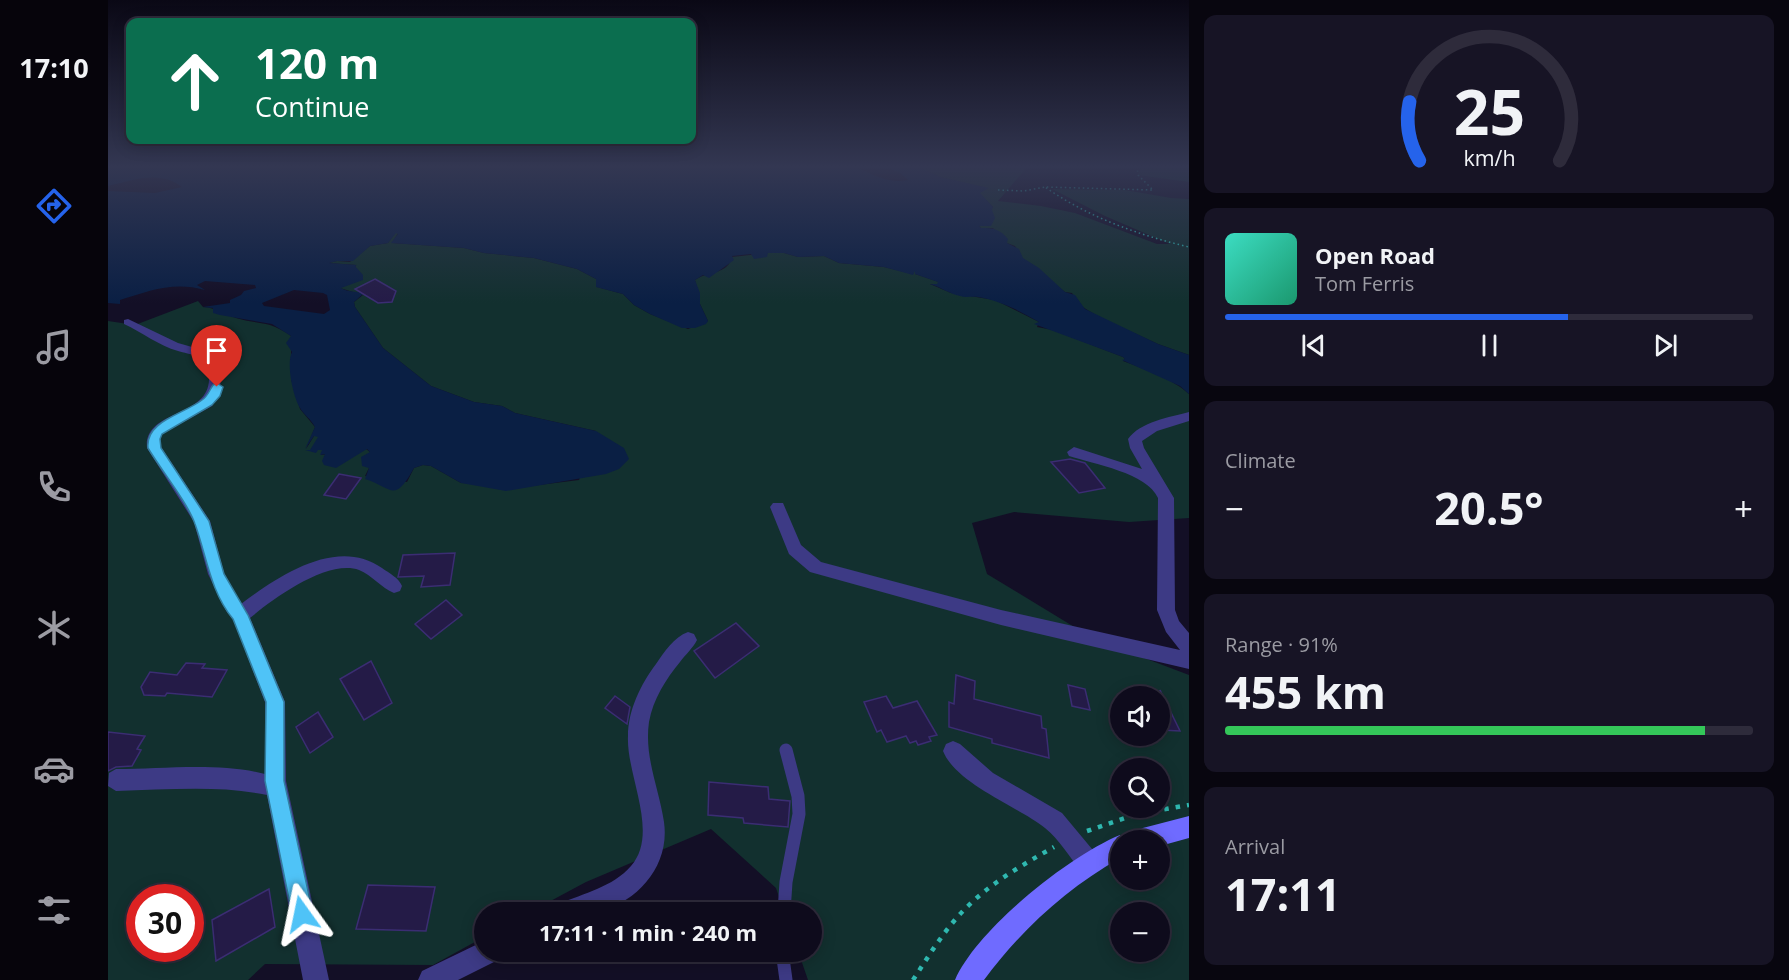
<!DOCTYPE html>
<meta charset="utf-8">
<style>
body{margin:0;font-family:"Open Sans",sans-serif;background:#171425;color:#f1f3f6;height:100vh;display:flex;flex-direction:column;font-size:22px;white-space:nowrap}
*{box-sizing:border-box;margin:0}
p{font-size:20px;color:#9b9ba3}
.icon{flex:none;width:33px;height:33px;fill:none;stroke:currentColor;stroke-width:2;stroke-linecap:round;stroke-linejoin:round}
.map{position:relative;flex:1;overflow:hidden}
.details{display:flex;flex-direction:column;gap:15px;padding:15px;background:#08060f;width:600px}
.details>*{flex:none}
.top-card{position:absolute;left:18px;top:18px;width:570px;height:126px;border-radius:12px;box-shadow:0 3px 15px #0003,0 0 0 2px #2e2b3b;background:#0b6e4f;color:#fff;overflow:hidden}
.tools{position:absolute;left:1002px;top:686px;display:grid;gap:12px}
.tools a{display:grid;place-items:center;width:60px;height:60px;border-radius:50%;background:#0e0b1c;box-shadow:0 3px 15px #0003,0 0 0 2px #2e2b3b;font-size:30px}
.speed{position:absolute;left:18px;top:884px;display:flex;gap:12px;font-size:30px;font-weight:700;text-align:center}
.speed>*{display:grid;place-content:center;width:78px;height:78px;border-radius:50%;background:#0e0b1c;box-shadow:0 3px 15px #0003,0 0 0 2px #2e2b3b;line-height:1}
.speed .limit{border:9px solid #d22;background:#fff;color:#111}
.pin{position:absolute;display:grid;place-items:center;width:51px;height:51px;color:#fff;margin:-62px -26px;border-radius:50% 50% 50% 0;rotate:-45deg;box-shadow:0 0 6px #0007}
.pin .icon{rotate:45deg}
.me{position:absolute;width:66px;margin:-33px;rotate:348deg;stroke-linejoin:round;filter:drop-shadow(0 0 4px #0008)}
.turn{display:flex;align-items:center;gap:21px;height:126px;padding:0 30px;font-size:27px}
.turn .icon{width:78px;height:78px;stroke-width:2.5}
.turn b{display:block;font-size:42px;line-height:51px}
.big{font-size:45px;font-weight:700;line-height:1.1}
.details .tile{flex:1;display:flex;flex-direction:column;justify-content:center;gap:9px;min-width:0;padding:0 21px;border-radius:12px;background:#171425}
.details .dial{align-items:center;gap:0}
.dial svg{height:156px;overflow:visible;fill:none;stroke:#2e2b3b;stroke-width:7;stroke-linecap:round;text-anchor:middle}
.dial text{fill:#f1f3f6;stroke:none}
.song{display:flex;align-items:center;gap:18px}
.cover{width:72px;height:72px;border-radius:9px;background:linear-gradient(135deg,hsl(170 70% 55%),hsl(160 70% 35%))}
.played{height:6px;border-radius:3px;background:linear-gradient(90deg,#2563eb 65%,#2e2b3b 65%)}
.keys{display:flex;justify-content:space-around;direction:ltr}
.heat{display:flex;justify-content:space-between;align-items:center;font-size:33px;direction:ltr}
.charge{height:9px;border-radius:4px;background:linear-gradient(90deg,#34c759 91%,#2e2b3b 0)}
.trip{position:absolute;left:366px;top:902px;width:348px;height:60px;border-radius:30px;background:#0e0b1c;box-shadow:0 3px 15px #0003,0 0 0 2px #2e2b3b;font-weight:700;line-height:60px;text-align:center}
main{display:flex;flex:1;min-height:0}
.dock{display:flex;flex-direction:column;width:108px;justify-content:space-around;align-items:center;background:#06040b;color:#9b9ba3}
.dock .icon{width:42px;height:42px}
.dock .current{color:#2563eb}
.dock b{font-size:27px;color:#f1f3f6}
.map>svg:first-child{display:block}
.green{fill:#12302f;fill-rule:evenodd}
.water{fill:#0a1f44;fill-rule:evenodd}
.building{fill:#241b47;stroke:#3b2d73;stroke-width:1.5}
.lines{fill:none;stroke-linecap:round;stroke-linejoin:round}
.path-far1{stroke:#2fb8b0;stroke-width:1.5;stroke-dasharray:1.5 3;stroke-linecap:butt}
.path{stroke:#2fb8b0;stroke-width:4.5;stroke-dasharray:4.5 7;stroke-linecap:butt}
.service{stroke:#3d3a85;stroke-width:13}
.minor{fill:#3d3a85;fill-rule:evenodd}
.secondary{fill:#6f6bff;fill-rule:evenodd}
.route{fill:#4fc3f7;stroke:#337fa1;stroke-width:1.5}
</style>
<main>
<nav class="dock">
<b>17:10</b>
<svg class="icon current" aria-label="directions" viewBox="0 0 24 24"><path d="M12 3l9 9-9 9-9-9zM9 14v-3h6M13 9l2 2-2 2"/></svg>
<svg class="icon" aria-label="music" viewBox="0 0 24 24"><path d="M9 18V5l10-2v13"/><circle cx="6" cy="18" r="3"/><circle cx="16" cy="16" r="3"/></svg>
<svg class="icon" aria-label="phone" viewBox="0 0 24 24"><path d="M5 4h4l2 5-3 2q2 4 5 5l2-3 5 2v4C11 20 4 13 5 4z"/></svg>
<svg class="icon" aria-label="climate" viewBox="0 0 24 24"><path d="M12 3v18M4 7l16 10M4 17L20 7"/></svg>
<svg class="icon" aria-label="car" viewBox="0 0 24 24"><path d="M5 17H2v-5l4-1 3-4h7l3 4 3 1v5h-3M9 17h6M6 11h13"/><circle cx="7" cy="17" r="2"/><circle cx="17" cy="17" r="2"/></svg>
<svg class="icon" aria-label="filters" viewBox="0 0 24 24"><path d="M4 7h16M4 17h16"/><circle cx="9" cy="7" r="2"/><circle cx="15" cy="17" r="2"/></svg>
</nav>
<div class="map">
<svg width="1081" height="980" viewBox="0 0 1081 980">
<rect width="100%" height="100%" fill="#130f26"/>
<g class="green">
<polygon points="809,166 920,166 890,201 933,206 967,213 1049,244 1062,244 997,216 944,189 1017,190 1063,198 1081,199 1081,355 1050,344 991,317 973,306 964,293 957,292 914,258 907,246 899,243 885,228 873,228 871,226 885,207 871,193 878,188 832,177"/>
<polygon points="1034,166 1081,166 1081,182 1030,175"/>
<path d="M287,233H290L284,243L356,248L376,253L426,258L469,269L488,279L489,287L515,294L526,305L542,314L580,329L600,321L592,304L587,280C599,271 620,275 624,257L660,253H676L690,257L716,256L731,263L776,267L805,274L806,270L808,271L807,274L831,282L830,284H822L843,293L887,300L931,322L929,327L945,330L1015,357L1017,359L1015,361C1036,369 1065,379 1081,394V518L1021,522L906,512L864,523L879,574L986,639L1081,675V980H700L690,951H704V912H676L668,888L603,829L478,882L422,912H376V937L325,965L157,964L140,980H0V321L27,325L90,301L95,307C108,308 116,314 128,318C151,325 161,320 183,336V379L192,409L207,427L198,449L206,436H211L210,450H215L213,455L258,449L262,452L261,468L257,476L299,482L306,468L315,465L323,466L353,483L423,486L471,480L488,431L407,413L394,406L366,402L323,386L275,348L247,307L246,302L255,295L232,288L240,284L248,265L221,263L229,261L242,262L262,246L280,243ZM1012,696H1052V735H1012ZM1012,768H1052V807H1012ZM1012,840H1052V879H1012ZM32,897H82V948H32ZM1012,912H1052V951H1012Z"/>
</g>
<path class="water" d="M0,166H750V168C766,175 782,184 800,180L791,172L775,166H809L832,177L881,188L872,193L885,207L884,210L887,218L883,226H871L873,228C885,228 892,229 900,239L899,243L911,249L915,258L931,268L957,292L967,295L977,309L1050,344L1081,355V394L1072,386L1014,360L1017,359L1015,357L926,324L931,322C912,311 893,301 870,297C864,296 858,298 852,296C842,294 832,287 822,284H829L830,282L807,274V271L805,275L776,267L731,263L716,256L690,257L676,253H660L659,257L646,259L643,254L624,256L626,260L601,278L595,275L587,280L592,293V304L600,321L598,324L587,328H574L542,314L526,305L515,294L488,287V279L469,269L426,258L376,253L356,248L283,243L290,234L288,233L280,243L262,246L245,261H229L221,263L249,265L247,266L255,275V280L233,288C241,293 247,290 255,294L246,302L247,307L275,348L323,386L366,402L394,406L407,413L488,431L516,448L521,459L511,469L498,474L398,491L353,483L323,466L315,465L306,468C286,504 285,488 257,479L261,468L254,466L253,457L262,452L259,449L228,468L216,465L214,461L217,454L212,455L214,450H210L208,453L197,450H202L210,437L206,436L197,449L207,427C203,419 196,415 192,408C185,397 178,363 184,352L178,343L183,336L164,324L112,315L105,313V308L95,307L122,303V300L133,295L136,291L148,288L147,285L97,281L89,285L97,290C65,281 41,291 12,300V304L0,303V191L47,193L74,187C51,170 26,180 0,186ZM186,290L215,293L219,295L222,310L216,314L156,306L154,303Z"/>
<g class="building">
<polygon points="267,279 288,291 284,302 270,303 247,289"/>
<polygon points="962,459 977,463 997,488 971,493 943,462"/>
<polygon points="231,474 253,478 238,499 216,495"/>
<polygon points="347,553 342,585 313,587 316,576 290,577 295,555"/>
<polygon points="338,600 354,615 323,639 307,624"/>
<polygon points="628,623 651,646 607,678 586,651"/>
<polygon points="263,661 284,703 256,720 232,679"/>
<polygon points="78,663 97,664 94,668 119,670 104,697 59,693 57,696 36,695 33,687 42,672 69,675"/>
<polygon points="848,675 867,681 866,699 933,716 934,728 938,729 941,758 884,743 884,739 841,727 841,702 846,704"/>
<polygon points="960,685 977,689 982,710 964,706"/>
<polygon points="1052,690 1072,731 1052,730"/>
<polygon points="507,696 522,707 519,724 497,708"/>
<polygon points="778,696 785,708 809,701 829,735 821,737 823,741 810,745 808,741 802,743 798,736 779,742 773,730 769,732 756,702"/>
<polygon points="210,712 225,737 202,753 188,727"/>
<polygon points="0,732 37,736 29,749 33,750 24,766 8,767 0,771"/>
<polygon points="601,782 660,787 661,799 682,801 680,827 636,823 635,818 600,815"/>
<polygon points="260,885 327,887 318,931 248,929"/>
<polygon points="161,889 167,927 108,961 104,920"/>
</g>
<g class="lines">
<g class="path-far1">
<path d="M1029,166L1030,175L1045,190L937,187C980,217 1030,235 1081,247"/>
<polyline points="890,190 916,191 937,187"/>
</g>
<g class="path">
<polyline points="979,831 1029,814 1081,805"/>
<path d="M805,980C822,954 838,927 861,905C886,881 916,864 946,847"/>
</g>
<g class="service">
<polyline points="676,912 678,882 691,814 690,796 678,750"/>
<polyline points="674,951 678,980"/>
</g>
<g class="minor">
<path d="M20,319L70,343L98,351L104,355L113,370L112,391L104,406L54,434L52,439L53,447L102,521L116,573L133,604C170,576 229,536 274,568C281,573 291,578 294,586L292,591L286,593C273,588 264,575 251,570C219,559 165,599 142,618L177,702L178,781L221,980H195L159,795C111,785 58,790 8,791L0,786L1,773L8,769C54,769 112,762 157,774V702L125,619L119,612L100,574L86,522L39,448C35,409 102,418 101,378C101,372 100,365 96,361C89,354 79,354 70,351C51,346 34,332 16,324V320Z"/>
<path d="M1081,412V421L1049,431L1034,441L1036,448L1066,498L1067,610L1071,621L1081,633V669L893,625L702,572L681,554L662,507L665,503H675L693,545L713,562L893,610L1072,650L1058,632L1049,610L1050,498C1039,473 986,464 961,456L959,452L966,447L1034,469L1022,448L1020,439C1032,422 1062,417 1081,412Z"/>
<path d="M580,632L586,634L589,640C585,648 578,654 572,662C558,679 545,699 541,722C536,757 551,788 556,822C562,864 532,900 493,911C480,915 461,912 447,912L451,904C476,893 505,887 523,866C552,833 518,775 520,736C520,710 533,684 548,664C556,652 566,637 580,632Z"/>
<path d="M845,741L852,744L885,773L954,813L989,855L992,863L989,871L981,874L973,871C962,858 951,839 937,828C911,807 848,784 835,751L838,744Z"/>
<polygon points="376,941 376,951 393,951 390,960 350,980 310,980 314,971"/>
</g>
<path class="secondary" d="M1081,816V838L1052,846V840H1012V858C958,889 913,930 876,980H847C869,929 961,856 1012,835L1020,839L1023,832L1031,829Z"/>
</g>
<linearGradient id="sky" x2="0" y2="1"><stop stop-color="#0a0815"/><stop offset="0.55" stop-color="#333752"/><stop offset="1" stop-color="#333752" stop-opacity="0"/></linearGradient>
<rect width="1081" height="303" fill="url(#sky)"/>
<path class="route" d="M109,383L115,387L112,396L104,405L54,434L52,439L53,448L101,521L116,574L140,615L176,702V781L205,914L202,921L194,924L187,921L184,914L157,781L158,702L125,619C102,591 99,557 87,524C80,503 53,470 40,448C37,421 76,414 94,400C100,396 101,391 105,385Z"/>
</svg>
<div class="tools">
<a><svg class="icon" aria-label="sound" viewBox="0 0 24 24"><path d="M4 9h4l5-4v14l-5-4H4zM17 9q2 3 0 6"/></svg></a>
<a><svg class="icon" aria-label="search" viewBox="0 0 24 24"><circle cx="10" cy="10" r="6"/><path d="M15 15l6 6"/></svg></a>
<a>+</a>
<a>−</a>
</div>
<div class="speed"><div class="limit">30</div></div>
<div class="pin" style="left:109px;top:387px;background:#d93025"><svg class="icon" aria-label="arrive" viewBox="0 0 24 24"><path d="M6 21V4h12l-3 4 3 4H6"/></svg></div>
<svg class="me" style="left:194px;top:914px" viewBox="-20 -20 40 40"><path d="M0-17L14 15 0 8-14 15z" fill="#4fc3f7" stroke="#fff" stroke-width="4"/></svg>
<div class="trip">17:11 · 1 min · 240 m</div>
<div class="top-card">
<div class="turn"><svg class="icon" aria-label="ahead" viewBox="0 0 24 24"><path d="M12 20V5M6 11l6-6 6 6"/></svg><div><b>120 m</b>Continue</div></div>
</div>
</div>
<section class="details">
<div class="tile dial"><svg viewBox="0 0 100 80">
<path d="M14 69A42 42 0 1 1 86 69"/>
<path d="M14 69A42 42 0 0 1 9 39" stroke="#2563eb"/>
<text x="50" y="56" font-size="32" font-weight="700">25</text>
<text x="50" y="72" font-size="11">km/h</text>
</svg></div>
<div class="tile">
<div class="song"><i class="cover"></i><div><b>Open Road</b><p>Tom Ferris</p></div></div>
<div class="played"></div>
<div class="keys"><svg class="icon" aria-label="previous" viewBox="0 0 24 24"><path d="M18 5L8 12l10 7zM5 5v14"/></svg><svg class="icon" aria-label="pause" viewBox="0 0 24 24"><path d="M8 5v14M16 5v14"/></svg><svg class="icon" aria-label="next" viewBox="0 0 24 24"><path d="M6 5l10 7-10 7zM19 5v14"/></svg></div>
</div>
<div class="tile"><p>Climate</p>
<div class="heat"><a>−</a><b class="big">20.5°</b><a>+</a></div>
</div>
<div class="tile"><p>Range · 91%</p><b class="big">455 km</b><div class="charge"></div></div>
<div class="tile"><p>Arrival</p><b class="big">17:11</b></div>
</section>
</main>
